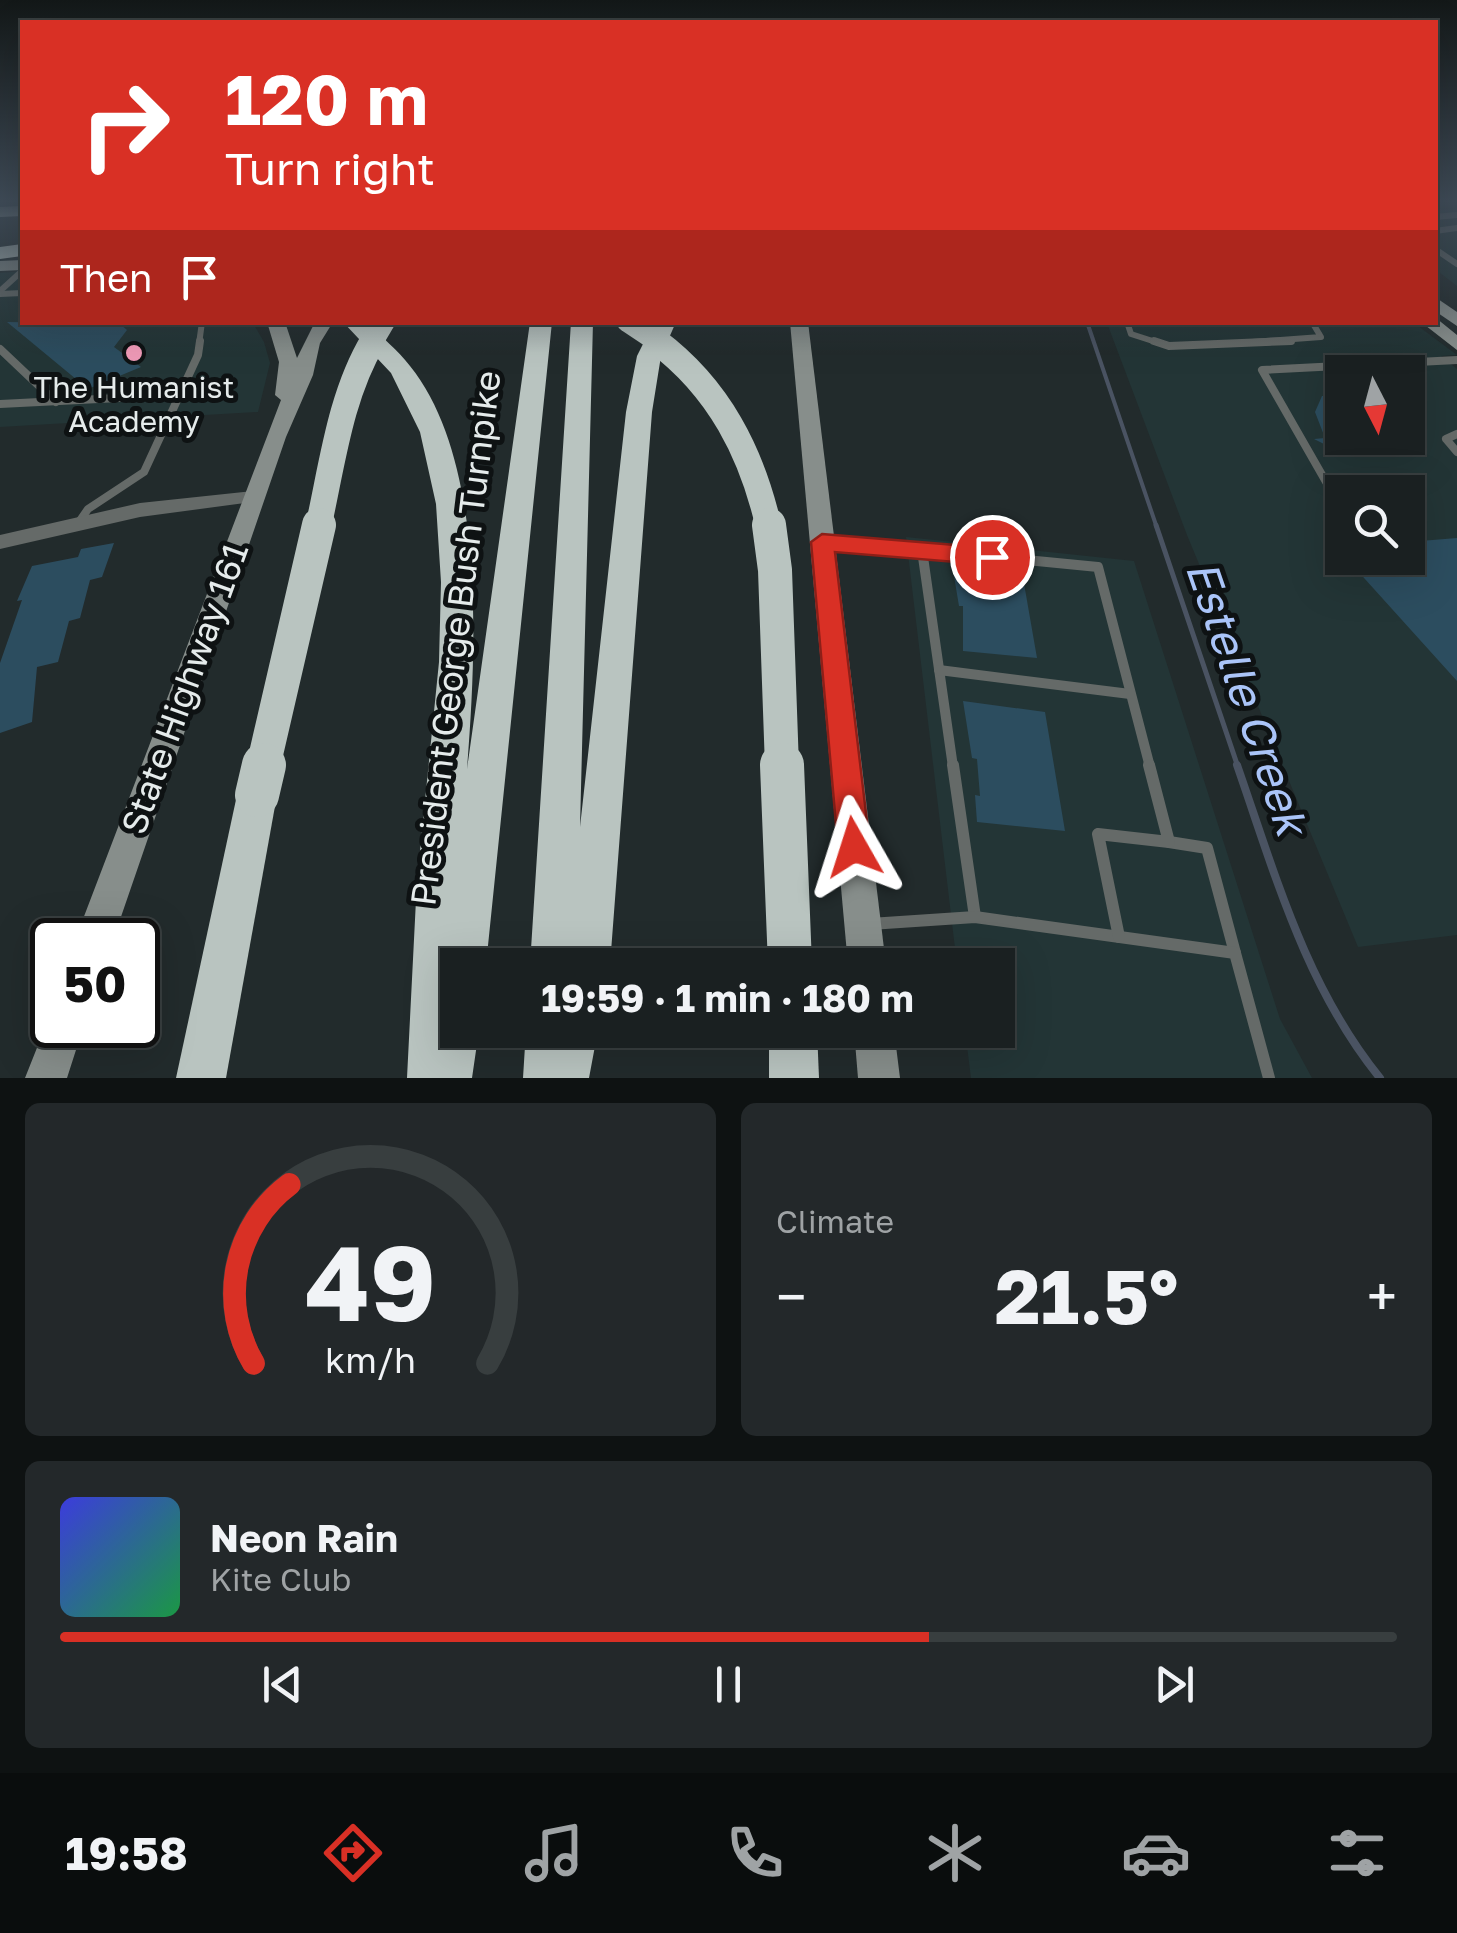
<!DOCTYPE html>
<meta charset="utf-8">
<style>
body{margin:0;font-family:"Golos Text",sans-serif;background:#23282a;color:#f1f3f6;height:100vh;display:flex;flex-direction:column;font-size:38px;white-space:nowrap}
*{box-sizing:border-box;margin:0}
p{font-size:32px;color:#9fa3a5}
.icon{flex:none;width:55px;height:55px;fill:none;stroke:currentColor;stroke-width:2;stroke-linecap:round;stroke-linejoin:round}
.map{position:relative;height:1078px;overflow:hidden}
.drawer{display:flex;flex-direction:column;gap:25px;padding:25px;background:#0e1212;flex:1}
.drawer>*{flex:none}
.hud{position:absolute;left:20px;top:20px;width:1418px;height:305px;border-radius:0px;box-shadow:0 10px 40px #0002,0 0 0 2px #383e3f;background:#d93025;color:#fff;overflow:hidden}
.needle{width:65px;rotate:174deg}
.fabs{position:absolute;left:1325px;top:355px;display:grid;gap:20px}
.fabs a{display:grid;place-items:center;width:100px;height:100px;border-radius:0px;background:#1a2021;box-shadow:0 10px 40px #0002,0 0 0 2px #383e3f;font-size:50px}
.speed{position:absolute;left:30px;top:918px;display:flex;gap:20px;font-size:50px;font-weight:700;text-align:center}
.speed>*{display:grid;place-content:center;width:130px;height:130px;border-radius:50%;background:#1a2021;box-shadow:0 10px 40px #0002,0 0 0 2px #383e3f;line-height:1}
.speed .limit{border:5px solid #111;border-radius:15px;background:#fff;color:#111}
.pin{position:absolute;display:grid;place-items:center;width:85px;height:85px;color:#fff;margin:-42px;border:5px solid #fff;border-radius:50%;box-shadow:0 2px 10px #0007}
.me{position:absolute;width:110px;margin:-55px;rotate:354deg;stroke-linejoin:round;filter:drop-shadow(0 0 8px #0008)}
.turn{display:flex;align-items:center;gap:35px;height:210px;padding:0 40px;font-size:45px}
.turn .icon{width:130px;height:130px;stroke-width:2.5}
.turn b{display:block;font-size:70px;line-height:85px}
.then{display:flex;align-items:center;height:95px;padding:0 40px;background:#0003;gap:20px;font-size:38px}
.big{font-size:75px;font-weight:700;line-height:1.1}
.drawer .card{flex:1;display:flex;flex-direction:column;justify-content:center;gap:15px;min-width:0;padding:0 35px;border-radius:15px;background:#23282a}
.drawer .dial{align-items:center;gap:0}
.dial svg{height:260px;overflow:visible;fill:none;stroke:#383e3f;stroke-width:7;stroke-linecap:round;text-anchor:middle}
.dial text{fill:#f1f3f6;stroke:none}
.song{display:flex;align-items:center;gap:30px}
.cover{width:120px;height:120px;border-radius:15px;background:linear-gradient(135deg,hsl(240 70% 55%),hsl(140 70% 35%))}
.played{height:10px;border-radius:5px;background:linear-gradient(90deg,#d93025 65%,#383e3f 65%)}
.keys{display:flex;justify-content:space-around;direction:ltr}
.heat{display:flex;justify-content:space-between;align-items:center;font-size:55px;direction:ltr}
.drawer .tiles{flex:1;display:grid;gap:25px;grid-template-columns:1fr 1fr}
.card:last-child{grid-column:span 2}
.trip{position:absolute;left:440px;top:948px;width:575px;height:100px;border-radius:0px;background:#1a2021;box-shadow:0 10px 40px #0002,0 0 0 2px #383e3f;font-weight:700;line-height:100px;text-align:center}
.menu{display:flex;height:160px;justify-content:space-around;align-items:center;background:#0a0d0d;color:#9fa3a5}
.menu .icon{width:70px;height:70px}
.menu .on{color:#d93025}
.menu b{font-size:45px;color:#f1f3f6}
.map>svg:first-child{display:block}
.built{fill:#233536;fill-rule:evenodd}
.lines{fill:none;stroke-linecap:round;stroke-linejoin:round}
.stream-far2{stroke:#4a5362;stroke-width:4}
.stream-far1{stroke:#4a5362;stroke-width:5}
.stream{stroke:#4a5362;stroke-width:8}
.building{fill:#2c4d5f}
.service-far3{stroke:#656a68;stroke-width:6}
.service-far2{stroke:#656a68;stroke-width:8}
.service-far1{stroke:#656a68;stroke-width:10}
.service{stroke:#656a68;stroke-width:12}
.tertiary{fill:#656a68;fill-rule:evenodd}
.secondary{fill:#878e8b;fill-rule:evenodd}
.motorway{fill:#b9c4c0;fill-rule:evenodd}
.motorway-bridge-far3{stroke:#b9c4c0;stroke-width:20}
.motorway-bridge-far2{stroke:#b9c4c0;stroke-width:26}
.motorway-bridge-far1{stroke:#b9c4c0;stroke-width:34}
.motorway-bridge{stroke:#b9c4c0;stroke-width:44}
.route{fill:#d93025;stroke:#8d1f18;stroke-width:2.5}
.poi-dot{fill:#ef9ab7;stroke:#0e1213;stroke-width:4}
.labels{text-anchor:middle;dominant-baseline:central;stroke-width:10;stroke-linejoin:round;paint-order:stroke}
.far-poi-label{font-size:30px;fill:#e5ebeb;stroke:#0e1213}
.street-label{font-size:35px;fill:#e5ebeb;stroke:#0e1213}
.near-water-label{font-size:45px;font-style:italic;fill:#aac4f8;stroke:#0e1213}
</style>
<div class="map">
<svg width="1457" height="1078" viewBox="0 0 1457 1078">
<rect width="100%" height="100%" fill="#222b2c"/>
<g class="built">
<polygon points="1457,208 1457,286 1435,269 1435,211"/>
<polygon points="22,271 22,322 253,323 264,342 270,363 258,412 0,427 0,273"/>
<path d="M1107,323H1414L1457,355L1441,356L1457,369V935L1358,947L1187,535ZM1342,372H1408V438H1342ZM1342,492H1408V558H1342Z"/>
<polygon points="906,537 1134,561 1280,1019 1312,1078 971,1078 965,1030 998,1030 998,965 957,965"/>
</g>
<g class="lines">
<polyline class="stream-far2" points="1087,322 1157,528"/>
<polyline class="stream-far1" points="1156,525 1238,767"/>
<path class="stream" d="M1237,765C1275,874 1306,987 1380,1078"/>
</g>
<g class="building">
<polygon points="7,322 120,324 127,330 114,347 141,367 88,389"/>
<polygon points="1342,395 1342,438 1382,438 1383,448 1342,450 1342,453 1314,439 1325,438 1315,412 1322,396"/>
<polygon points="1457,538 1457,681 1346,558 1408,558 1408,542"/>
<polygon points="114,543 102,577 90,580 80,618 69,621 58,662 37,667 32,722 0,733 0,663 22,600 17,601 32,566 78,557 81,549"/>
<polygon points="952,564 1022,572 1037,658 963,651 963,606 959,606"/>
<polygon points="963,701 1045,712 1065,831 977,822 975,795 980,796 977,759 972,758"/>
</g>
<g class="lines">
<g class="service-far3">
<polyline points="1435,217 1457,215"/>
<polyline points="1435,231 1457,228"/>
<polyline points="1435,249 1457,264"/>
<polyline points="0,291 22,271"/>
<polyline points="0,294 22,293"/>
<polyline points="1127,322 1131,334 1162,344"/>
<polyline points="199,344 202,322"/>
<polyline points="1225,344 1321,337 1312,322"/>
</g>
<g class="service-far2">
<polyline points="1154,341 1169,346 1291,341"/>
<polyline points="0,349 56,402"/>
<polyline points="0,404 178,395"/>
<polyline points="1457,434 1446,439 1457,452"/>
<polyline points="1337,501 1262,370 1457,360"/>
<polyline points="79,522 88,509 144,472 198,355 200,341"/>
</g>
<g class="service-far1">
<polyline points="825,543 922,550 953,767"/>
<polyline points="922,550 1098,567 1150,767"/>
<polyline points="939,670 1130,694"/>
</g>
<g class="service">
<polyline points="953,765 975,917"/>
<polyline points="1169,842 1207,848 1235,953"/>
<polyline points="870,924 975,917 1235,953 1269,1078"/>
<polyline points="1119,937 1098,834 1169,842 1149,765"/>
</g>
<polygon class="tertiary" points="253,491 262,497 260,501 140,517 0,549 0,535 140,503"/>
<g class="secondary">
<polygon points="22,260 22,270 0,271 0,261"/>
<polygon points="1435,297 1457,312 1457,326 1435,311"/>
<polygon points="1436,318 1457,335 1457,350 1421,322 1435,322"/>
<polygon points="267,322 285,322 297,358 315,322 333,322 320,343 313,375 286,437 113,940 75,940 281,400 275,395 279,362"/>
<polygon points="790,322 808,322 886,965 848,965"/>
<polygon points="52,1010 52,1025 84,1025 67,1078 25,1078"/>
<polygon points="854,1030 894,1030 900,1078 858,1078"/>
</g>
<g class="motorway">
<polygon points="22,206 22,216 0,217 0,207"/>
<polygon points="22,244 22,256 0,259 0,247"/>
<path d="M343,322H367C381,337 398,350 410,366C487,462 476,653 467,769L530,322H552L486,965H458V1030H479L472,1078H407L417,880L439,662L441,582L436,504L420,432L391,373Z"/>
<polygon points="571,322 593,322 580,827 626,412 637,356 654,322 676,322 661,356 652,412 610,965 530,965"/>
<polygon points="257,777 271,782 277,795 226,1078 176,1078 237,795 243,782"/>
<polygon points="526,1030 598,1030 589,1078 523,1078"/>
<polygon points="769,1030 817,1030 819,1078 769,1078"/>
</g>
<g class="motorway-bridge-far3">
<polyline points="627,322 660,344"/>
<polyline points="372,344 385,322"/>
</g>
<g class="motorway-bridge-far2">
<path d="M656,341C719,388 752,453 769,528"/>
<path d="M318,528C332,466 340,396 373,341"/>
</g>
<g class="motorway-bridge-far1">
<polyline points="769,525 775,570 782,767"/>
<polyline points="263,767 319,525"/>
</g>
<g class="motorway-bridge">
<polyline points="782,765 790,965"/>
<polyline points="257,795 264,765"/>
</g>
</g>
<linearGradient id="sky" x2="0" y2="1"><stop stop-color="#131818"/><stop offset="0.57" stop-color="#3e4a56"/><stop offset="1" stop-color="#3e4a56" stop-opacity="0"/></linearGradient>
<rect width="1457" height="353" fill="url(#sky)"/>
<polygon class="route" points="822,534 992,548 1004,557 992,565 835,552 870,847 865,858 854,862 843,858 838,847 811,542"/>
<circle class="poi-dot" cx="134" cy="353" r="10"/>
<g class="labels">
<g class="far-poi-label">
<text x="134" y="387">The Humanist<tspan x="134" dy="34">Academy</tspan></text>
</g>
<g class="street-label">
<text transform="translate(455 638) rotate(-83)">President George Bush Turnpike</text>
<text transform="translate(184 688) rotate(-70)">State Highway 161</text>
</g>
<g class="near-water-label">
<text transform="translate(1248 697) rotate(71)">Estelle Creek</text>
</g>
</g>
</svg>
<div class="fabs">
<a><svg class="needle" viewBox="-14 -14 28 28"><path d="M0-13l5 13h-10z" fill="#e53935"/><path d="M0 13l5-13h-10z" fill="#9fa3a5"/></svg></a>
<a><svg class="icon" aria-label="search" viewBox="0 0 24 24"><circle cx="10" cy="10" r="6"/><path d="M15 15l6 6"/></svg></a>
</div>
<div class="speed"><div class="limit">50</div></div>
<div class="pin" style="left:992px;top:557px;background:#d93025"><svg class="icon" aria-label="arrive" viewBox="0 0 24 24"><path d="M6 21V4h12l-3 4 3 4H6"/></svg></div>
<svg class="me" style="left:854px;top:847px" viewBox="-20 -20 40 40"><path d="M0-17L14 15 0 8-14 15z" fill="#d93025" stroke="#fff" stroke-width="4"/></svg>
<div class="trip">19:59 · 1 min · 180 m</div>
<div class="hud">
<div class="turn"><svg class="icon" aria-label="right" viewBox="0 0 24 24"><path d="M7 20v-9h11M14 6l5 5-5 5"/></svg><div><b>120 m</b>Turn right</div></div>
<div class="then">Then<svg class="icon" aria-label="arrive" viewBox="0 0 24 24"><path d="M6 21V4h12l-3 4 3 4H6"/></svg></div>
</div>
</div>
<section class="drawer">
<div class="tiles">
<div class="card dial"><svg viewBox="0 0 100 80">
<path d="M14 69A42 42 0 1 1 86 69"/>
<path d="M14 69A42 42 0 0 1 25 14" stroke="#d93025"/>
<text x="50" y="56" font-size="32" font-weight="700">49</text>
<text x="50" y="72" font-size="11">km/h</text>
</svg></div>
<div class="card"><p>Climate</p>
<div class="heat"><a>−</a><b class="big">21.5°</b><a>+</a></div>
</div>
<div class="card">
<div class="song"><i class="cover"></i><div><b>Neon Rain</b><p>Kite Club</p></div></div>
<div class="played"></div>
<div class="keys"><svg class="icon" aria-label="previous" viewBox="0 0 24 24"><path d="M18 5L8 12l10 7zM5 5v14"/></svg><svg class="icon" aria-label="pause" viewBox="0 0 24 24"><path d="M8 5v14M16 5v14"/></svg><svg class="icon" aria-label="next" viewBox="0 0 24 24"><path d="M6 5l10 7-10 7zM19 5v14"/></svg></div>
</div>
</div>
</section>
<nav class="menu">
<b>19:58</b>
<svg class="icon on" aria-label="directions" viewBox="0 0 24 24"><path d="M12 3l9 9-9 9-9-9zM9 14v-3h6M13 9l2 2-2 2"/></svg>
<svg class="icon" aria-label="music" viewBox="0 0 24 24"><path d="M9 18V5l10-2v13"/><circle cx="6" cy="18" r="3"/><circle cx="16" cy="16" r="3"/></svg>
<svg class="icon" aria-label="phone" viewBox="0 0 24 24"><path d="M5 4h4l2 5-3 2q2 4 5 5l2-3 5 2v4C11 20 4 13 5 4z"/></svg>
<svg class="icon" aria-label="climate" viewBox="0 0 24 24"><path d="M12 3v18M4 7l16 10M4 17L20 7"/></svg>
<svg class="icon" aria-label="car" viewBox="0 0 24 24"><path d="M5 17H2v-5l4-1 3-4h7l3 4 3 1v5h-3M9 17h6M6 11h13"/><circle cx="7" cy="17" r="2"/><circle cx="17" cy="17" r="2"/></svg>
<svg class="icon" aria-label="filters" viewBox="0 0 24 24"><path d="M4 7h16M4 17h16"/><circle cx="9" cy="7" r="2"/><circle cx="15" cy="17" r="2"/></svg>
</nav>
